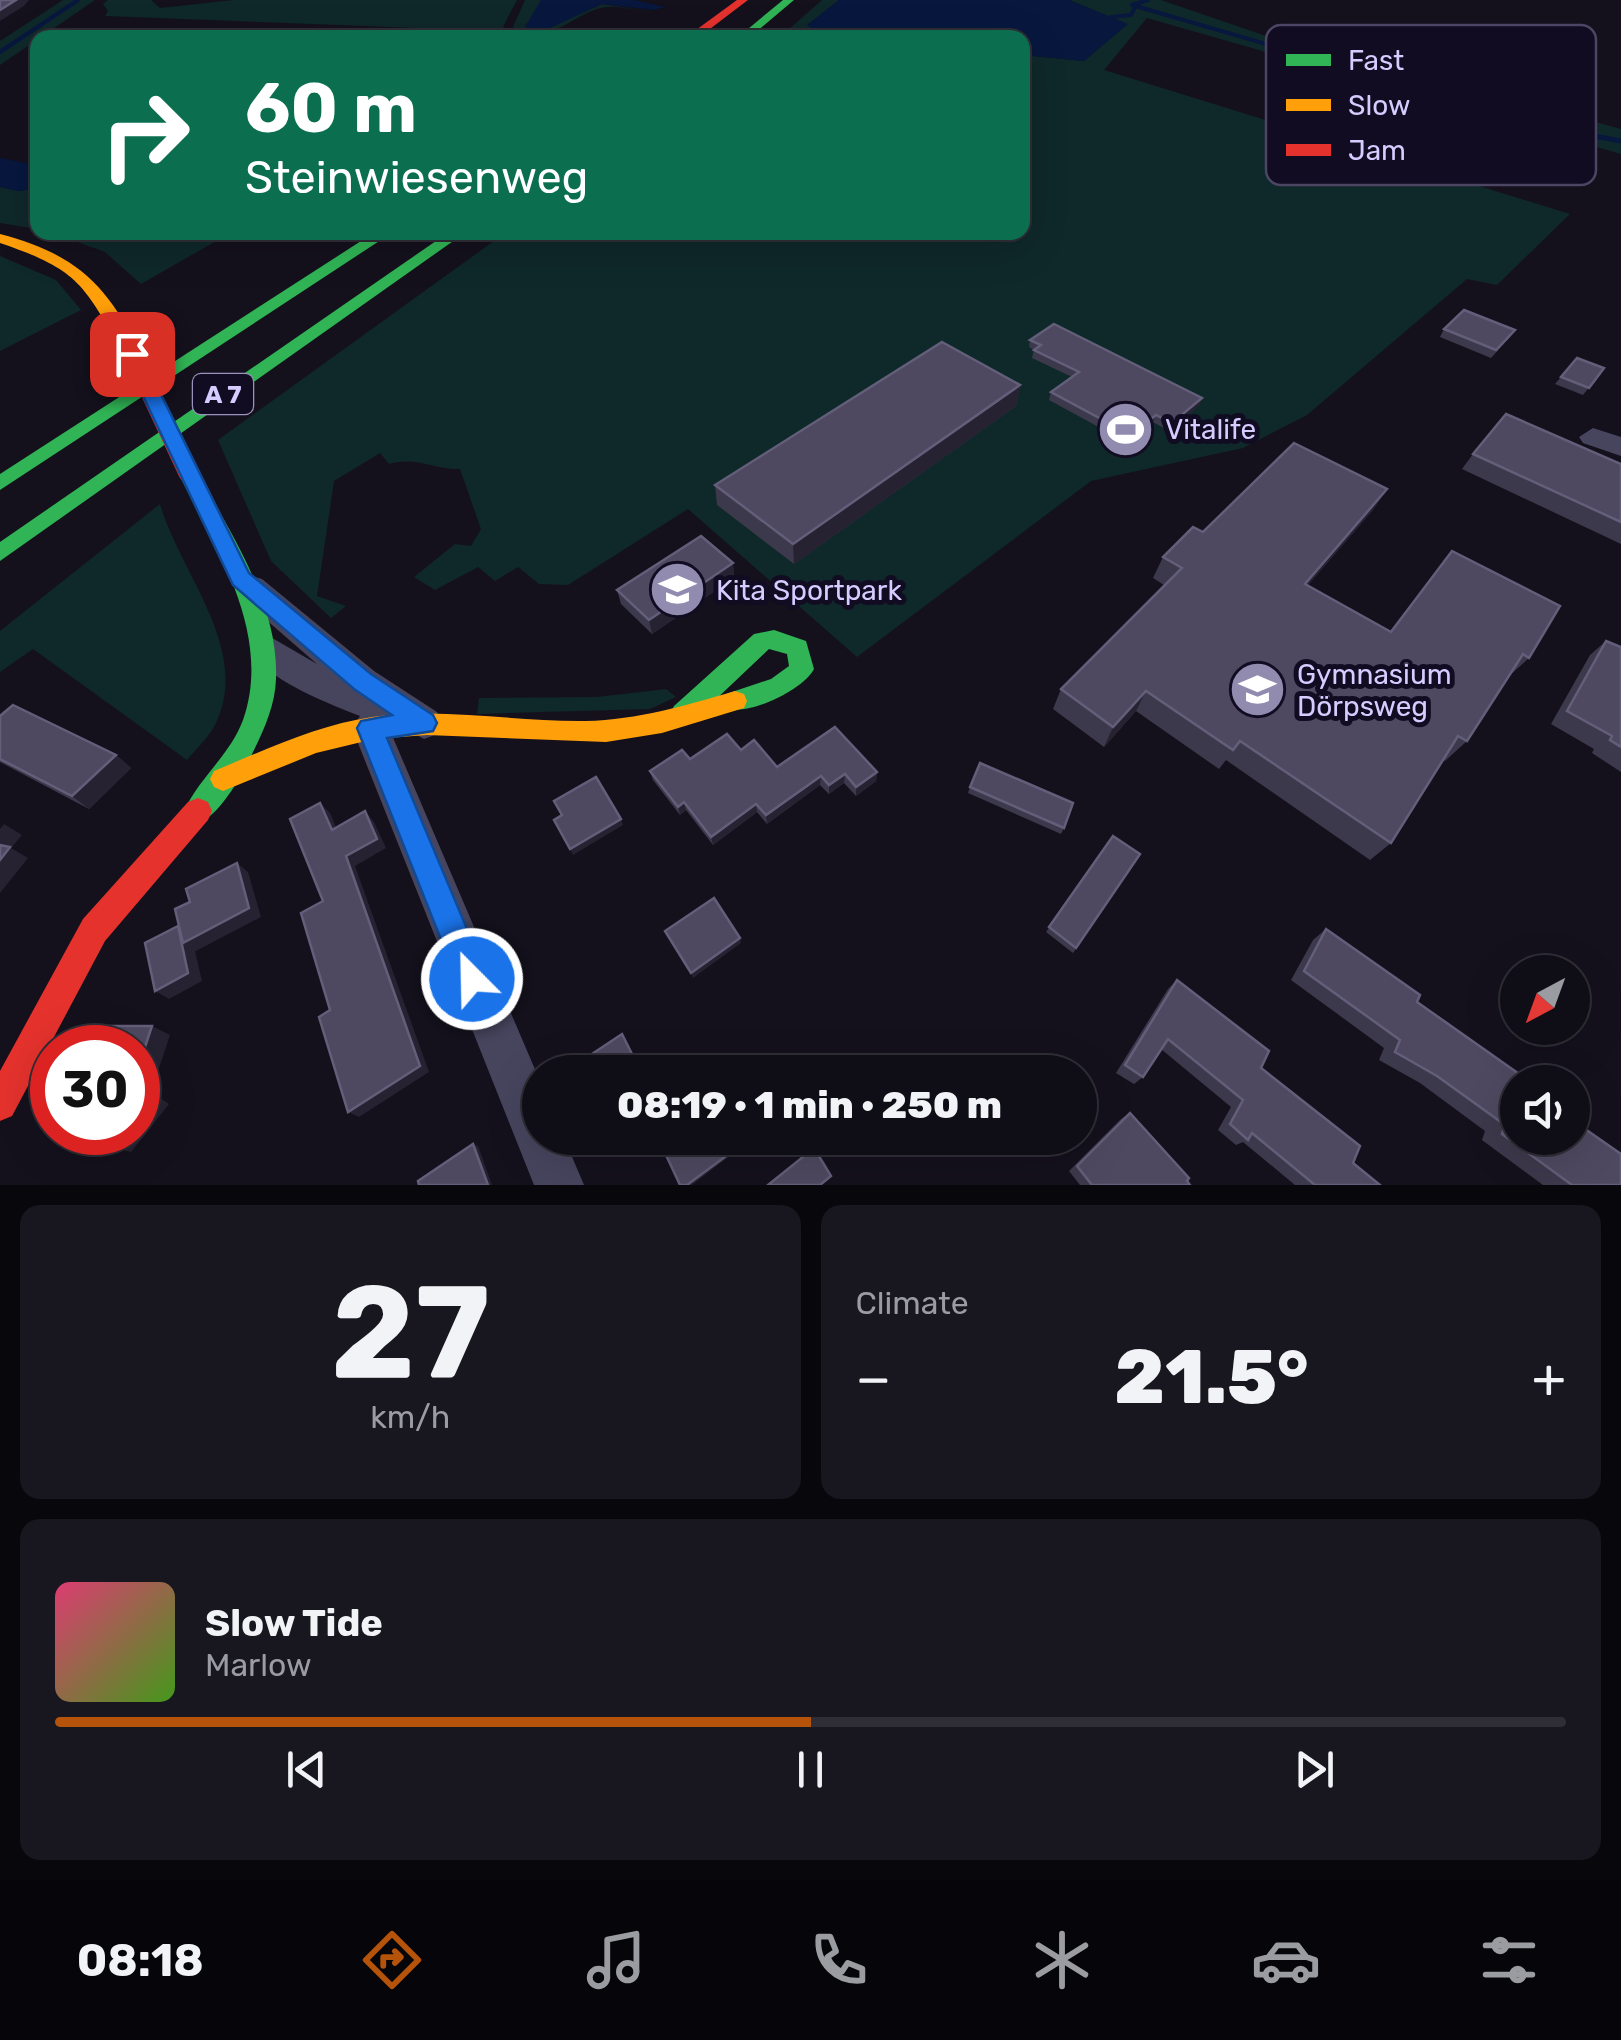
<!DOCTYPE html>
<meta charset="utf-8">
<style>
body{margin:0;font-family:Rubik,sans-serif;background:#18161f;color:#f1f3f6;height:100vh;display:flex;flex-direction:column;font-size:38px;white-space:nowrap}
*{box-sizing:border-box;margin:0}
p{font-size:32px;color:#9b9ca1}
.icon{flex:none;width:55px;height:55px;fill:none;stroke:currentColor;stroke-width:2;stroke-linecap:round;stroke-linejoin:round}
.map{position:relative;height:1185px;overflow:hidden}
.sheet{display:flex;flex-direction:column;gap:20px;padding:20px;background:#08070c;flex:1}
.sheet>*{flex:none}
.banner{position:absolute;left:30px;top:30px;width:1000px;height:210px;border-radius:20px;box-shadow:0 10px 40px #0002,0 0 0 2px #2f2d35;background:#0b6e4f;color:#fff;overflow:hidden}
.needle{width:65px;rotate:221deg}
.controls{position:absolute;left:1500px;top:955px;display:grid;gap:20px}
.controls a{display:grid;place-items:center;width:90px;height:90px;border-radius:50%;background:#0f0d16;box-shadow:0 10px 40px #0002,0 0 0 2px #2f2d35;font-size:50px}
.speed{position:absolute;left:30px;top:1025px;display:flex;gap:20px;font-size:50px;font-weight:700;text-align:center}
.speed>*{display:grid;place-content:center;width:130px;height:130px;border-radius:50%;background:#0f0d16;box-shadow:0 10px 40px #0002,0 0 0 2px #2f2d35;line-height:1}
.speed .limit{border:15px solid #d22;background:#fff;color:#111}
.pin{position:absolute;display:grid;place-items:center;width:85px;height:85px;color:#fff;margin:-42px;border-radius:20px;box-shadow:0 5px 15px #0006}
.me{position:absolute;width:110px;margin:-55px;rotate:337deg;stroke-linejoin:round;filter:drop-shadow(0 0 8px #0008)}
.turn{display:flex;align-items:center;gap:35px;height:210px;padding:0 50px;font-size:45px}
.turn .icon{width:130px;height:130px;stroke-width:2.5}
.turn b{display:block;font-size:70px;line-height:85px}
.big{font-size:75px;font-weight:800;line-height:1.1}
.sheet .widget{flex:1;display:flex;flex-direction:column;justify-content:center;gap:15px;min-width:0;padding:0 35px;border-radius:20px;background:#18161f}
.sheet .dial{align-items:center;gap:0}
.dial b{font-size:130px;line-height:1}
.song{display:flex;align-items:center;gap:30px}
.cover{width:120px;height:120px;border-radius:15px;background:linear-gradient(135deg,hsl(340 70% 55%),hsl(100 70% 35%))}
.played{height:10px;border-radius:5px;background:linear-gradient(90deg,#b45309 50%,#2f2d35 50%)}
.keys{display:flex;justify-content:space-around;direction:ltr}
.heat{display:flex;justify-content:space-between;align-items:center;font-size:55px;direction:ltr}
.sheet .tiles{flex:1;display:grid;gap:20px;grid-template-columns:1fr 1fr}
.widget:last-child{grid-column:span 2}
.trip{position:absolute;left:522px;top:1055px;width:575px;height:100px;border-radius:50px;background:#0f0d16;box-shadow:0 10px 40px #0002,0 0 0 2px #2f2d35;font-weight:800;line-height:100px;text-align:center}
.tabs{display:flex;height:160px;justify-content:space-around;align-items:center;background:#060509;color:#9b9ca1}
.tabs .icon{width:70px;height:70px}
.tabs .selected{color:#b45309}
.tabs b{font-size:45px;color:#f1f3f6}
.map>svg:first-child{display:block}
.green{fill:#0f282a}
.water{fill:#07173e}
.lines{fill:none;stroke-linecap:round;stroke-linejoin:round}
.stream-far1{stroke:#07173e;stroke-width:4}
.stream{stroke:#07173e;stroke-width:5}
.street{fill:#47455e;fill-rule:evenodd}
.fast{fill:#30b455;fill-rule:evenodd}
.slow{fill:#ff9f0a;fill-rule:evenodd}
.jam{fill:#e5322d;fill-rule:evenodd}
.jam-bridge{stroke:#e5322d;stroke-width:19}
.wall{fill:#3d394c}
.shaded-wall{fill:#262231}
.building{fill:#4e4960;stroke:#635e79;stroke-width:2.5}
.route{fill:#1a73e8;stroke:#114b97;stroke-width:2.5}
.labels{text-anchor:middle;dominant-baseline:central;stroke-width:10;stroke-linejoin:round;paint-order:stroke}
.shield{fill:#110c22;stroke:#9a93bd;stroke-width:2.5}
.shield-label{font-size:25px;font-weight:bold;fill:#d5cdff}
.poi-label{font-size:28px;fill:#d5cdff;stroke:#110c22;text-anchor:start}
.key{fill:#110c22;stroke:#4c4664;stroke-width:2.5}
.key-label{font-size:28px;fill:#d5cdff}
</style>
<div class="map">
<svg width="1621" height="1185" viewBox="0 0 1621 1185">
<rect width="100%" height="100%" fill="#14111d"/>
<g class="green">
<polygon points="63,0 95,0 0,65 0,41"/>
<polygon points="108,0 151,0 160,8 234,0 517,0 503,27 522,37 481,32 457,37 467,30 105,16 108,11 103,4"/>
<path d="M525,0H541L533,20L525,25L543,30L602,4L654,12C639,11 622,6 607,7C579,8 539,55 513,27Z"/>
<polygon points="822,0 839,0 808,25 820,34 856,37 779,38"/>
<path d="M1069,0H1161L1269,37L1325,48L1621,129V154L1147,18L1104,70L1570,214L1497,285L1467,279L1307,415L1243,448L1091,481L857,657L688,509L568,585L539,584L518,567L495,581L478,567L435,590L414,577L455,544L471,546L481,529L460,469C434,470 418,456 389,464L380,453L334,481L317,596L346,606L331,618L271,561L218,440L505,233L1022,232L1023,55L1084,61L1127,24Z"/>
<polygon points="0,187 19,191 37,188 37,229 0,223"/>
<polygon points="53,233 230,233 141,284 105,252"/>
<polygon points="0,256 56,280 81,310 0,351"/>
<path d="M160,504C180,574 251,648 216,723C210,736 196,749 187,760L33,649L0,672V631Z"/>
<polygon points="666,689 676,697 650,709 477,714 479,698 597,697"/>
</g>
<g class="water">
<polygon points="541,0 634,0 666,7 654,10 602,4 541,32 525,27"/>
<path d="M839,0H1069L1128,24L1084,61L1023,55L1022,38C982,38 833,47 807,25Z"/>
<polygon points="0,158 37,165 37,188 19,191 0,187"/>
</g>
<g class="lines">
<g class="stream-far1">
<polyline points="1148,0 1132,5 1462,101 1536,112 1583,134"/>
<polyline points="1111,17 1131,15 1135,7"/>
<polyline points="0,52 78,0"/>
</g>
<polyline class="stream" points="1573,132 1621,141"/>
<g class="street">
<polygon points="1593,428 1621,437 1621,456 1583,443 1579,437"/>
<path d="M251,576L262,579L374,671L437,712L442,723L437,734L424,739L396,723L388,726L540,1081V1138H564L584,1185H534L352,728L360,716C328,703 266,680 250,649L255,639L267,635L317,664L240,597L235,588L240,579Z"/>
</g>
<g class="fast">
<polygon points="783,0 794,0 749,38 737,38"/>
<polygon points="375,232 393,232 0,490 0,474"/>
<polygon points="449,232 466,232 0,561 0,542"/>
<path d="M188,466L198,473C232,536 279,605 276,679C275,710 260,738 246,766C237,784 217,816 198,824L188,820L184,811C199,778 230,755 243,720C273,634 216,547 178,473Z"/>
<path d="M774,630L806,641L814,669C803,690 749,716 726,708L723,701L726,694L771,679L789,666L787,654L769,649L692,722L683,725L674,722L670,714L674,706L754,634Z"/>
</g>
<g class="slow">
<path d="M0,234C76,254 107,284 141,354L138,358H126C84,287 83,271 0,243Z"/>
<path d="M735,691L744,694L747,701L744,708L662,733L606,742L427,735L374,739L316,753L223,791L214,787L210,779L214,771C265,750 317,725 372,717C444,707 515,722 586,721C637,720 687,705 735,691Z"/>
</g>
<g class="jam">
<polygon points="737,0 748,0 698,38 685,38"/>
<polygon points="198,798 208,802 212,811 208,820 105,941 12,1116 0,1121 0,1071 83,919 188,802"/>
</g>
<polyline class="jam-bridge" points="132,354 188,473"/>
</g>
<g class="wall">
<polygon points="1444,329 1510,337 1491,358 1440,337"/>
<polygon points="1030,340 1202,398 1199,405 1169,431 1153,422 1128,443 1049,400 1051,392 1072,377 1032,358 1034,350 1029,347"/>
<polygon points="1577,358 1604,368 1583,395 1555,384"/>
<polygon points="1020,385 1016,406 794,564 717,505 715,485"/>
<polygon points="1473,454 1621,464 1621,544 1462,469"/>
<polygon points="1387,489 1372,511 1308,585 1390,631 1452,551 1529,658 1508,677 1467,741 1445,761 1443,759 1391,843 1370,860 1226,760 1219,769 1136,711 1104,747 1053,709 1061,689 1164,585 1153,578 1163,557 1203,532"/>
<polygon points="733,563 734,578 652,634 621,604 617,590"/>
<polygon points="1606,641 1621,647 1621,772 1592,753 1594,749 1551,724 1590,655"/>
<polygon points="0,716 116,755 131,768 89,809 0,762"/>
<polygon points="741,750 777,767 877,772 876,781 856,796 844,783 829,794 820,785 767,824 757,812 713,845 686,810 680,815 653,780 650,771 690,759"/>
<polygon points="970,787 1064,828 1061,834 968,793"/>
<polygon points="1113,836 1140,854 1073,953 1046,932"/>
<polygon points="1326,929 1518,1082 1621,1185 1543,1185 1482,1140 1485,1131 1420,1083 1379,1060 1384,1048 1291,980 1313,940"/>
<polygon points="1177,980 1353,1163 1380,1185 1295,1185 1243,1142 1236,1145 1218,1130 1231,1107 1161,1049 1143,1077 1134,1084 1116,1073 1168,989"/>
<polygon points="1130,1113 1190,1185 1080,1185 1069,1171 1121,1119"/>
</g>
<g class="shaded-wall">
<polygon points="16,0 29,0 24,6 0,21 0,10"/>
<polygon points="1020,385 1016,406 794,564 793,544"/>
<polygon points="1202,398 1199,405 1169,431 1172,423"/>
<polygon points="1156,415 1153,422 1128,443 1131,435"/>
<polygon points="1387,489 1372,511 1291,605 1305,584"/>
<polygon points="733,563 734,578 652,634 649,620"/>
<polygon points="1146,691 1136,711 1104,747 1113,727"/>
<polygon points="116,755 131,768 89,809 72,796"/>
<polygon points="877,772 876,781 856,796 856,787"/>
<polygon points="845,774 844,783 829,794 829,785"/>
<polygon points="821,776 820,785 767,824 766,815"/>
<polygon points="684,802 686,810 680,815 678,807"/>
<polygon points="320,803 330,813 341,839 332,830"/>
<polygon points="756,804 757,812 713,845 711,837"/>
<polygon points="365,811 374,822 386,848 355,866 429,1072 359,1117 348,1112 346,856"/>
<polygon points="621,819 623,825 573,855 570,849"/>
<polygon points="4,824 22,835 11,848 28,858 0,893 0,829"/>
<polygon points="237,863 248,872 261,917 196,951 195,951 202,981 169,999 155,991 178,926"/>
<polygon points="740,938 741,943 693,978 691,973"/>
<polygon points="152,1026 170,1035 151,1092 169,1104 131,1152 110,1147 122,1132 138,1132 138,1068"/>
<polygon points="473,1144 478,1146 492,1185 488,1185"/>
<polygon points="734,1150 735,1152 692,1185 687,1185"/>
</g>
<g class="building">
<polygon points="0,0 16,0 0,10"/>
<polygon points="1464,310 1515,330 1496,350 1444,329"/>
<polygon points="1054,324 1202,398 1172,423 1156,415 1131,435 1051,392 1079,372 1034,350 1041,345 1030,340"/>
<polygon points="942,342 1020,385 793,544 715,485"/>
<polygon points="1577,358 1604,368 1589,388 1561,377"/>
<polygon points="1506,414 1621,464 1621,522 1473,454"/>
<polygon points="1294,443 1387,489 1305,584 1391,632 1452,551 1560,606 1529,658 1523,654 1467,741 1458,736 1391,843 1240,741 1233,750 1146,691 1113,727 1061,689 1182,568 1163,557 1193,527 1203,532"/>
<polygon points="701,536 733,563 649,620 617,590"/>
<polygon points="1606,641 1621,647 1621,747 1610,740 1612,736 1567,711"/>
<polygon points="13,705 116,755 72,796 0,759 0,716"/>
<polygon points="835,727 877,772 856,787 845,774 829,785 821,776 766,815 756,804 711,837 684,802 678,807 650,771 682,750 690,759 727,734 741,750 754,740 777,767"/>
<polygon points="980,763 1073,803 1064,828 970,787"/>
<polygon points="596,777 621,819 570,849 554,820 562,815 554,801"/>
<polygon points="320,803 332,830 365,811 377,839 346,856 420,1066 348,1112 319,1017 330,1010 301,913 323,901 290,819"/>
<polygon points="1113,836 1140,854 1076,948 1049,927"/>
<polygon points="0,845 10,847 0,860"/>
<polygon points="237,863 249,908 183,943 175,909 190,902 186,889"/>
<polygon points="714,898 740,938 691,973 665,931"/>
<polygon points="178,926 188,973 155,991 145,943"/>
<polygon points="1326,929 1420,995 1417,1002 1522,1076 1520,1082 1518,1082 1518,1138 1572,1138 1572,1120 1621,1154 1621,1185 1572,1185 1502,1134 1505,1125 1437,1076 1395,1052 1400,1040 1304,971"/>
<polygon points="1177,980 1269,1051 1261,1068 1360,1146 1353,1163 1380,1185 1315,1185 1252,1133 1248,1140 1230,1124 1243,1100 1168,1039 1143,1077 1125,1065"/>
<polygon points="101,1026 152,1026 138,1068 138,1048 92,1048"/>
<polygon points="622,1034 641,1072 565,1072"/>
<polygon points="716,1061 722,1072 700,1072"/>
<polygon points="138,1089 150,1098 138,1113"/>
<polygon points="1130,1113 1189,1178 1187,1181 1190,1185 1092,1185 1077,1166"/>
<polygon points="90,1132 122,1132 110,1147"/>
<polygon points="663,1138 728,1138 734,1150 687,1185 680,1185 659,1140"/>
<polygon points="473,1144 488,1185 419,1185 418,1181"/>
<polygon points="814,1148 831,1176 820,1185 768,1185"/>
</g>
<polygon class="route" points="132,349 141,354 249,573 371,674 433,715 437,723 433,731 387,738 488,979 483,990 472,995 461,990 357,728 361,721 392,715 354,689 233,585 123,354"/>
<defs>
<symbol id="stadium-disc" viewBox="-11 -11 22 22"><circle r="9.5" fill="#918bb0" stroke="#110c22"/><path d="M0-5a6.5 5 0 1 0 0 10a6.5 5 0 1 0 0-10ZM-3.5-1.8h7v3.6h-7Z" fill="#fff"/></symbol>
<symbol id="school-disc" viewBox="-11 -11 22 22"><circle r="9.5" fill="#918bb0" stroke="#110c22"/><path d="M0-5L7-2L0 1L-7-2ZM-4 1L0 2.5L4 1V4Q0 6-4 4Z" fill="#fff"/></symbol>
</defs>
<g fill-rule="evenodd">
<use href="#stadium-disc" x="1094" y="398" width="63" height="63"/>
<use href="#school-disc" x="646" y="558" width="63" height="63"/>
<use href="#school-disc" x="1226" y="658" width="63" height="63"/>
</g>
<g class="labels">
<rect class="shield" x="193" y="374" width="60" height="40" rx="8"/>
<g class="shield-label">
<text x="223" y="394">A 7</text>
</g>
<g class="poi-label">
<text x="1165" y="429">Vitalife</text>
<text x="716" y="590">Kita Sportpark</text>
<text x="1297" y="674">Gymnasium<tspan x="1297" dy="32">Dörpsweg</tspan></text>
</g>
</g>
<rect x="1266" y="25" width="330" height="160" rx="15" class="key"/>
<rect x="1286" y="54" width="45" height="12" fill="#30b455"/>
<rect x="1286" y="99" width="45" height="12" fill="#ff9f0a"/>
<rect x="1286" y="144" width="45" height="12" fill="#e5322d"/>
<g class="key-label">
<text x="1348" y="70">Fast</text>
<text x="1348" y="115">Slow</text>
<text x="1348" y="160">Jam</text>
</g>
</svg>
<div class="controls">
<a><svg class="needle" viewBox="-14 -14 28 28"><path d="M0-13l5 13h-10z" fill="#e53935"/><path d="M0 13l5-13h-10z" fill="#9b9ca1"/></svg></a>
<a><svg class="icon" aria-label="sound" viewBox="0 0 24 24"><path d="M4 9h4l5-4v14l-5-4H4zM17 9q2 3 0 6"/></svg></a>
</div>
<div class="speed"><div class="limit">30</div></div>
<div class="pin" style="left:132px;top:354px;background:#d93025"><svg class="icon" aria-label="arrive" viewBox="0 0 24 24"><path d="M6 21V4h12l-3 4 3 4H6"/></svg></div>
<svg class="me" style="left:472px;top:979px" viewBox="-20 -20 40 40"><circle r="17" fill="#1a73e8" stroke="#fff" stroke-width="3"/><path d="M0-11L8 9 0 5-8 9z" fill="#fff"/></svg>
<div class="trip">08:19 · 1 min · 250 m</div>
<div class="banner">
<div class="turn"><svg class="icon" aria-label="right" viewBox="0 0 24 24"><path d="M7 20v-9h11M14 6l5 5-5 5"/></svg><div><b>60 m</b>Steinwiesenweg</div></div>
</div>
</div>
<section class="sheet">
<div class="tiles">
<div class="widget dial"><b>27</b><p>km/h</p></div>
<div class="widget"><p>Climate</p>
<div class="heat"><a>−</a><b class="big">21.5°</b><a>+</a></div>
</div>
<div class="widget">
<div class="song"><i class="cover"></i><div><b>Slow Tide</b><p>Marlow</p></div></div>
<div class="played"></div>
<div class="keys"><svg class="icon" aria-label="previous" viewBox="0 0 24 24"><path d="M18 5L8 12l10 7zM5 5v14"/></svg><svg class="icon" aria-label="pause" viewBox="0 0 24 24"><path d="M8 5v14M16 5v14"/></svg><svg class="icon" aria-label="next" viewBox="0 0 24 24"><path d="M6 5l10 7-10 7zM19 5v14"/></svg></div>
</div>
</div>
</section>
<nav class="tabs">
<b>08:18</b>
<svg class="icon selected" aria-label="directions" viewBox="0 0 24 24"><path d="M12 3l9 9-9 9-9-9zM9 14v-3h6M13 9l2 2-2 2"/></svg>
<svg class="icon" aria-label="music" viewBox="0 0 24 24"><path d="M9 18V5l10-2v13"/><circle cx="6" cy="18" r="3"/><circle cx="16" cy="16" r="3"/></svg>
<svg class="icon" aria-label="phone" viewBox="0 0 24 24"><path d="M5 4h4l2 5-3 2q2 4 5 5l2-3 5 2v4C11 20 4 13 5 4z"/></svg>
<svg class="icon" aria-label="climate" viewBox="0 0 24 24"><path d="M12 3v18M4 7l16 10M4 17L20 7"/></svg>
<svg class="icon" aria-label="car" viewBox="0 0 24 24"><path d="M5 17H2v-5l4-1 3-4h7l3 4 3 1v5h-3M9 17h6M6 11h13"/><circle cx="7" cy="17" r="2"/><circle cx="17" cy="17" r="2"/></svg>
<svg class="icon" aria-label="filters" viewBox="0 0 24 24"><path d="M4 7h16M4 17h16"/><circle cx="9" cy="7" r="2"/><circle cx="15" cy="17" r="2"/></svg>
</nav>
